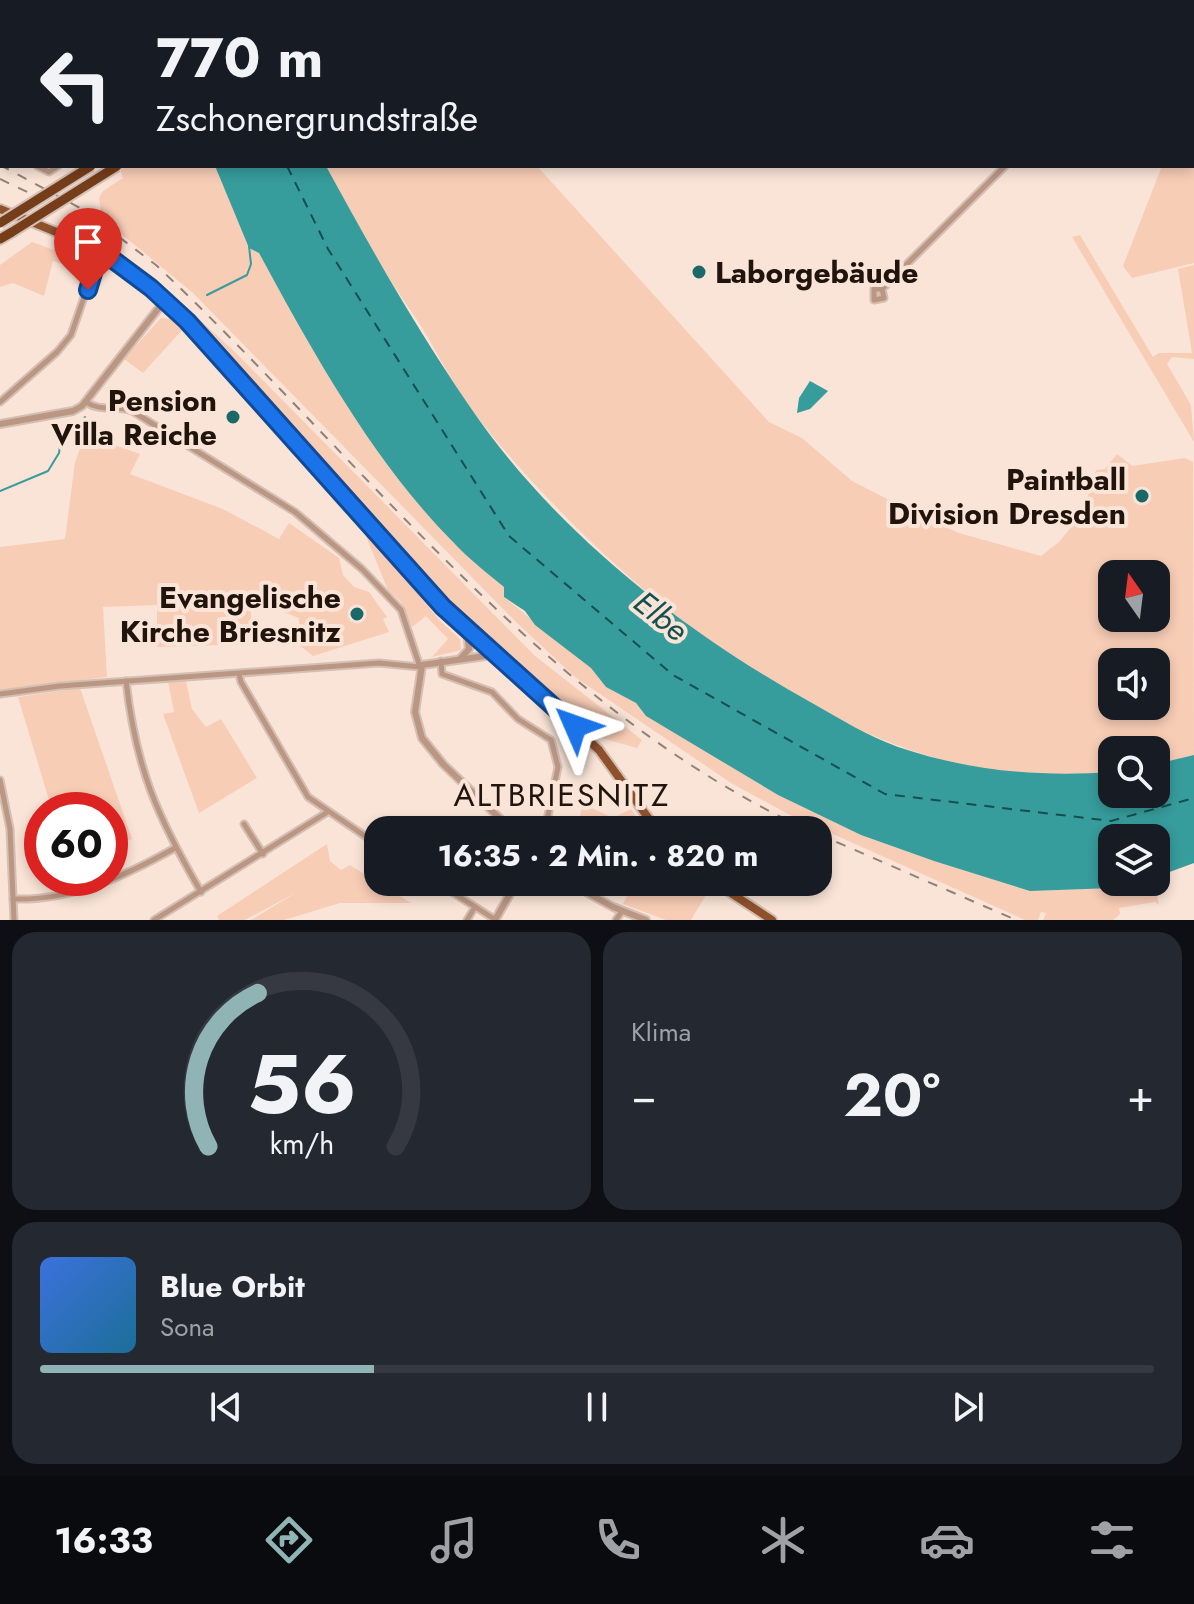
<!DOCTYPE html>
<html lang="de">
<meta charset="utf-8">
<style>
body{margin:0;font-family:Jost,sans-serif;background:#242831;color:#f1f3f6;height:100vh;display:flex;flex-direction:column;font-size:30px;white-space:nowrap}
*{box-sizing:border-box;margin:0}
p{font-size:26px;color:#9ea1a6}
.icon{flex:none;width:44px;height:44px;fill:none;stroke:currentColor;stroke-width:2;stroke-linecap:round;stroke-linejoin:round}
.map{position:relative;height:920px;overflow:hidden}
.side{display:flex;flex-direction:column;gap:12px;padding:12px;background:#0d0f14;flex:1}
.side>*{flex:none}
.hud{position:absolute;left:0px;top:0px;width:1194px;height:168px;box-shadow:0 4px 12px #0003;background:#171b24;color:#f1f3f6;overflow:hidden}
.needle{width:52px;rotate:346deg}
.fabs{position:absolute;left:1098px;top:560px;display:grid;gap:16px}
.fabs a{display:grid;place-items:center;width:72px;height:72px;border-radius:16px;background:#171b24;box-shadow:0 4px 12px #0003;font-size:40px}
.speed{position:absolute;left:24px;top:792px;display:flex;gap:16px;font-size:40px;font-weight:700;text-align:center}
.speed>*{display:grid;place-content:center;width:104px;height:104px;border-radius:50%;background:#171b24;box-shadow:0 4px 12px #0003;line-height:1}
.speed .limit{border:12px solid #d22;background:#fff;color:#111}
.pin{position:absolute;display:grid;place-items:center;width:68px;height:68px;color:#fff;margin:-82px -34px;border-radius:50% 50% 50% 0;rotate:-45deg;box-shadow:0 0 8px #0007}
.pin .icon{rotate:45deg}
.me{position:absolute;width:88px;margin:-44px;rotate:313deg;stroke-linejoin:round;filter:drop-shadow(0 0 6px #0008)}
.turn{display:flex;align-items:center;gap:28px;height:168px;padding:0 24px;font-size:36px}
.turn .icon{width:104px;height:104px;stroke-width:2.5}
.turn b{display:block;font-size:56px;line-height:68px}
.big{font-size:60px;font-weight:700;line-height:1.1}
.side .card{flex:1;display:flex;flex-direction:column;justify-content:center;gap:12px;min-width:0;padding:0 28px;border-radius:24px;background:#242831}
.side .dial{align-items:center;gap:0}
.dial svg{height:208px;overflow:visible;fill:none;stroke:#363941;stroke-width:7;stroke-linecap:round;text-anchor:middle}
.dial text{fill:#f1f3f6;stroke:none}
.song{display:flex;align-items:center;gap:24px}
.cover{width:96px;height:96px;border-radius:12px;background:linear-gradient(135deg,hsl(220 70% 55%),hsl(200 70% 35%))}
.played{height:8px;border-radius:4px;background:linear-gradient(90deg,#90b4b6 30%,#363941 30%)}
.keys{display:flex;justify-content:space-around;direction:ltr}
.heat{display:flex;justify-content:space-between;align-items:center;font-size:44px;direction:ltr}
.side .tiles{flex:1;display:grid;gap:12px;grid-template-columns:1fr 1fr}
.card:last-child{grid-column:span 2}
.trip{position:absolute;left:364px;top:816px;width:468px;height:80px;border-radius:24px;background:#171b24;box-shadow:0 4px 12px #0003;font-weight:700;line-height:80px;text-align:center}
.tabs{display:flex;height:128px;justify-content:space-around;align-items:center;background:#090b0e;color:#9ea1a6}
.tabs .icon{width:56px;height:56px}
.tabs .selected{color:#90b4b6}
.tabs b{font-size:36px;color:#f1f3f6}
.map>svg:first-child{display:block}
.green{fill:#f8cdb6;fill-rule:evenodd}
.water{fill:#379c9c}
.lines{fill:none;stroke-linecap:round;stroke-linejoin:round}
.stream{stroke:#379c9c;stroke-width:2}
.ferry{stroke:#164f4f;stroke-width:2;stroke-dasharray:10 8;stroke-linecap:butt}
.minor-casing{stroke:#d3bfb3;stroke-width:9}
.tertiary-casing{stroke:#d3bfb3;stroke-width:10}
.primary-casing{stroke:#d3bfb3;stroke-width:12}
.motorway-casing{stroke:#d3bfb3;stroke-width:13}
.minor{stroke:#bb9783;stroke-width:5}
.tertiary{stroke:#bb9783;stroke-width:6}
.primary{stroke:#8f512c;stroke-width:8}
.motorway{stroke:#753d1a;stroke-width:9}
.rail{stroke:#928177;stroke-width:2;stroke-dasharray:10 10;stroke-linecap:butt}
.motorway-bridge-casing{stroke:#d3bfb3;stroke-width:13;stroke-linecap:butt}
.motorway-bridge{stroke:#753d1a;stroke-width:9}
.route-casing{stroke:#114b97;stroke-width:20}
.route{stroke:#1a73e8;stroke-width:14}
.poi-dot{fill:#1a6868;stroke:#fae4d7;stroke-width:3}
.labels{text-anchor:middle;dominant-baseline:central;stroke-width:8;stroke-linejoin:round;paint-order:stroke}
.poi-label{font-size:30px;font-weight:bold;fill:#20140d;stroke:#fae4d7;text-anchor:end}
.water-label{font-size:32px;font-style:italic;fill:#164f4f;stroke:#fae4d7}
.neighbourhood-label{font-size:32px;letter-spacing:2px;fill:#20140d;stroke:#fae4d7}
</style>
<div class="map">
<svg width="1194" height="920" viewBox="0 0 1194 920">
<rect width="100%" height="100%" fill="#fae4d7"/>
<g class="green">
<polygon points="1194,78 1194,263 1132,278 1123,266 1162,166 1192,166"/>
<path d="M119,166H215L249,248L259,253C312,351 374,463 454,543C469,559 488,573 504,587V597L591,668L606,687L636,703L646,716L778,795L861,835L934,861L1030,891L1114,888L1154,882L1159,905L1155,902L1119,908L1120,914L1113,920H1043L1046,913L1041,912L1038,920H1025L788,814L731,783L575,677L516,622L193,293L102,218L99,198L103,191L123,178Z"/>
<path d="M326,166H537L769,422L802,438L852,481L907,509L959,533L1041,556L1059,542L1082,514L1096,470L1105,469L1117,454L1132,466L1185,458L1193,462L1194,755L1156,764V750H1112V772C1072,775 1031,778 991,771C794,738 590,563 471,409C448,378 433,342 411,311C380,267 352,215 326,166ZM1112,574H1156V618H1112ZM1112,662H1156V706H1112Z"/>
<polygon points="1080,235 1153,357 1159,353 1192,353 1178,269 1194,265 1194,359 1172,357 1167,364 1191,405 1194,442 1072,237"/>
<polygon points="32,242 54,250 57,243 90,255 87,272 53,261 44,296 13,283 0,287 0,265"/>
<polygon points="163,286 236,353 534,655 642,740 637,748 598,737 457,610 199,320"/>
<polygon points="161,318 170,319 183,329 143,373 124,359"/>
<polygon points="94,438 140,454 130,474 223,509 279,539 289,523 339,558 343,575 354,587 369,592 387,617 383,619 389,632 313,656 299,645 299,618 256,601 251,605 251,644 157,647 157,605 103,607 107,677 0,690 0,547 65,539 75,462 82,444"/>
<polygon points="361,524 440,621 460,639 461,650 432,657 448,639 426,616 412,627 401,602 388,590"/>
<polygon points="186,681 192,709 206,727 221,719 257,778 199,813 163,714 174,712 168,682"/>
<polygon points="80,688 132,839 110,847 110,810 52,810 18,697"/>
<polygon points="583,804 613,818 631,809 645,830 585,830 554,823 555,818 578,823"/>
<polygon points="327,844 330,861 341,870 350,865 411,903 340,903 284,920 251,920 297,892 245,920 219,920 217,916"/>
<polygon points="634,882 698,882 709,890 691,920 666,920 623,904"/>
</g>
<g class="water">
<path d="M215,166H326C370,247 416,328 468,404C552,529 682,631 812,703C840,719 868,736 898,747C969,771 1037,777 1112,772V794H1156V764L1194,755V863L1156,877V838H1112V882H1138L1114,888L1030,891L934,861L861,835L778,795L646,716L636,703L606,687L591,668L535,625L525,611L504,597V587C487,573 469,559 454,543C374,463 312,351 259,253L249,248Z"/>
<polygon points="810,381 828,391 810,409 797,413 799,398"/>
</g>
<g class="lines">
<g class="stream">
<polyline points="207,295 247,275 251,264 249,246"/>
<polyline points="0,491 48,471 59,453 62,433 79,425 85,417"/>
</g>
<g class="ferry">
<polyline points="205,0 206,2"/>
<polyline points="287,166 328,249 509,536 673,675 885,794 1111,821 1194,798"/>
</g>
<defs>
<g id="minor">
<polyline points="1025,0 1026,2"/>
<polyline points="1168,2 1171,0"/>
<polyline points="0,149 2,150"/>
<polyline points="37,166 49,172 58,166"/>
<polyline points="882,289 884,298 874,300 874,289 882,289 1005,166"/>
<polyline points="0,402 57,352 71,335 100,251"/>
<polyline points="441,661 442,674 492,692 518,719 551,740 558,767 545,830"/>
<polyline points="239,674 241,682 308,797 378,845"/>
<path d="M126,681C136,769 157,816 201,892"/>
<path d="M0,694L60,686L379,663L420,667L401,610L362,569L295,512L132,411C116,405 100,412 86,402"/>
<polyline points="0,780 10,829 14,920"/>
<polyline points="244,824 263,854"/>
<polyline points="436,882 496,920"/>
<path d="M13,899C72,901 125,876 175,848"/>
<polyline points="154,920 326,813"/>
<polyline points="467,920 475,907"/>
<polyline points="616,920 622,911"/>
</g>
<g id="tertiary">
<polyline points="0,424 73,411 82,406 165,300"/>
<polyline points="491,651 485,656 422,665 415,712 422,738 443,764 512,830"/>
<polyline points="460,659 469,649 467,631"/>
<polyline points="568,882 613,907 646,920"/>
<polyline points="495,920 517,882"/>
</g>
<g id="primary">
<polyline points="0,209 100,250 165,300 361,512 443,607 599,750 657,830"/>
<polyline points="714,882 772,920"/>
</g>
<g id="motorway">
<polyline points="355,2 358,0"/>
<polyline points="380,2 383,0"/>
<polyline points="0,239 12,232"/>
</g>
</defs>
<use href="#minor" class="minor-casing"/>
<use href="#tertiary" class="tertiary-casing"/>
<use href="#primary" class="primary-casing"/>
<use href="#motorway" class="motorway-casing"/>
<use href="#minor" class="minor"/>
<use href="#tertiary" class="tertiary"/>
<use href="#primary" class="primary"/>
<use href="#motorway" class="motorway"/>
<g class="rail">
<path d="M0,165L82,209L156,265C363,460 545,709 808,830"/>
<polyline points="0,179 40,198"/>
<polyline points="818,834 1016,920"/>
</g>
<defs>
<g id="motorway-bridge">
<polyline points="0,223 91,166"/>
<polyline points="12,232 117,166"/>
</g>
</defs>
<use href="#motorway-bridge" class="motorway-bridge-casing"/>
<use href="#motorway-bridge" class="motorway-bridge"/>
</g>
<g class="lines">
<defs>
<polyline id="route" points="88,290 100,250 151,288 187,321 443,607 575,726"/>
</defs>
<use href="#route" class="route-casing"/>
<use href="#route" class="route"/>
</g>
<g class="poi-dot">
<circle cx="699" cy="272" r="8"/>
<circle cx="233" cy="417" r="8"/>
<circle cx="1142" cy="496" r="8"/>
<circle cx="357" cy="614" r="8"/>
</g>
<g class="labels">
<g class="poi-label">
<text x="715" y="272" text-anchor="start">Laborgebäude</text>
<text x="217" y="400">Pension<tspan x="217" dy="34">Villa Reiche</tspan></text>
<text x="1126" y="479">Paintball<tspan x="1126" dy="34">Division Dresden</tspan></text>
<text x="341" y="597">Evangelische<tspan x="341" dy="34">Kirche Briesnitz</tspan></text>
</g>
<g class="water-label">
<text transform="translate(661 616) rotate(39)">Elbe</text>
</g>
<g class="neighbourhood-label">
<text x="562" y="795">ALTBRIESNITZ</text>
</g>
</g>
</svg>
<div class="fabs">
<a><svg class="needle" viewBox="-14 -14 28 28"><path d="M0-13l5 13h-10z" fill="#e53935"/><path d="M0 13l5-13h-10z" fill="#9ea1a6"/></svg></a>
<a><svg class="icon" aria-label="sound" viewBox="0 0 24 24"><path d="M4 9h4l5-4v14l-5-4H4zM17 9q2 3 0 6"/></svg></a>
<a><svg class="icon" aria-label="search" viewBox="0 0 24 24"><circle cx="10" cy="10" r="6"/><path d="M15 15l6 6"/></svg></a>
<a><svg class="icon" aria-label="layers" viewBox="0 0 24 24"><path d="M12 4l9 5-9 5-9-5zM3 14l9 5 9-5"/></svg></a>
</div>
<div class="speed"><div class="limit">60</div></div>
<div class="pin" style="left:88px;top:290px;background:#d93025"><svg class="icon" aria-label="arrive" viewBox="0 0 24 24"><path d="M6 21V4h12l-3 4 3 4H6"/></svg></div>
<svg class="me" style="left:575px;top:726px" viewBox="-20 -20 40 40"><path d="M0-17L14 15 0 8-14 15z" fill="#1a73e8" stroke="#fff" stroke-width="4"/></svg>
<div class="trip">16:35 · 2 Min. · 820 m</div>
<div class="hud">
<div class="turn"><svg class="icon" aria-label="left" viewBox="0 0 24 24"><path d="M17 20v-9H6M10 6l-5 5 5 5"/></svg><div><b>770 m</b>Zschonergrundstraße</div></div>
</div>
</div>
<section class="side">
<div class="tiles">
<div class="card dial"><svg viewBox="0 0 100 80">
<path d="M14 69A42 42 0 1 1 86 69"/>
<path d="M14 69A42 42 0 0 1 33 10" stroke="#90b4b6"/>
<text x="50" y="56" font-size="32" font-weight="700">56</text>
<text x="50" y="72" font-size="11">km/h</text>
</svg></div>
<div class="card"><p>Klima</p>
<div class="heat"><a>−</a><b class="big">20°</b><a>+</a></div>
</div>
<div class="card">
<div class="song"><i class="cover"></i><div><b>Blue Orbit</b><p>Sona</p></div></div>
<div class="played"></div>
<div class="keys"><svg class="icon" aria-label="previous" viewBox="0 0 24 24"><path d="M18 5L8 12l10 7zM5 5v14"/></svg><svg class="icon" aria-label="pause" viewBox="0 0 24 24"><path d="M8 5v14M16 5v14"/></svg><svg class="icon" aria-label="next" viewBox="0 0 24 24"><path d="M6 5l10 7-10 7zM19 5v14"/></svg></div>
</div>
</div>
</section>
<nav class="tabs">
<b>16:33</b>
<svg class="icon selected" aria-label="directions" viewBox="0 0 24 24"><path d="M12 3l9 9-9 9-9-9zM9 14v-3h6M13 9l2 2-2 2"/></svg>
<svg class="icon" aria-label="music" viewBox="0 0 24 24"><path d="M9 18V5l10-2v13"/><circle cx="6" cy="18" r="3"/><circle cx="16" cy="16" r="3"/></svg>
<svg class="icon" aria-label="phone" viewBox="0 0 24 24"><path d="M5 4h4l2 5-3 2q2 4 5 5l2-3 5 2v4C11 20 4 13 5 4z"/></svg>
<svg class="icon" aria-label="climate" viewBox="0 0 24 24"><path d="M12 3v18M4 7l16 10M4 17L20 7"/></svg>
<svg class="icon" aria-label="car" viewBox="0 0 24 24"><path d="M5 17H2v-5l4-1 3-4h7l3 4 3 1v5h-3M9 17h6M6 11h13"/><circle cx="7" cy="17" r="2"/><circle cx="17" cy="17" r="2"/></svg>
<svg class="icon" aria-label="filters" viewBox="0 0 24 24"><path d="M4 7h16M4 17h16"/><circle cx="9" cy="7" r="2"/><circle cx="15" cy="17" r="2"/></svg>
</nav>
